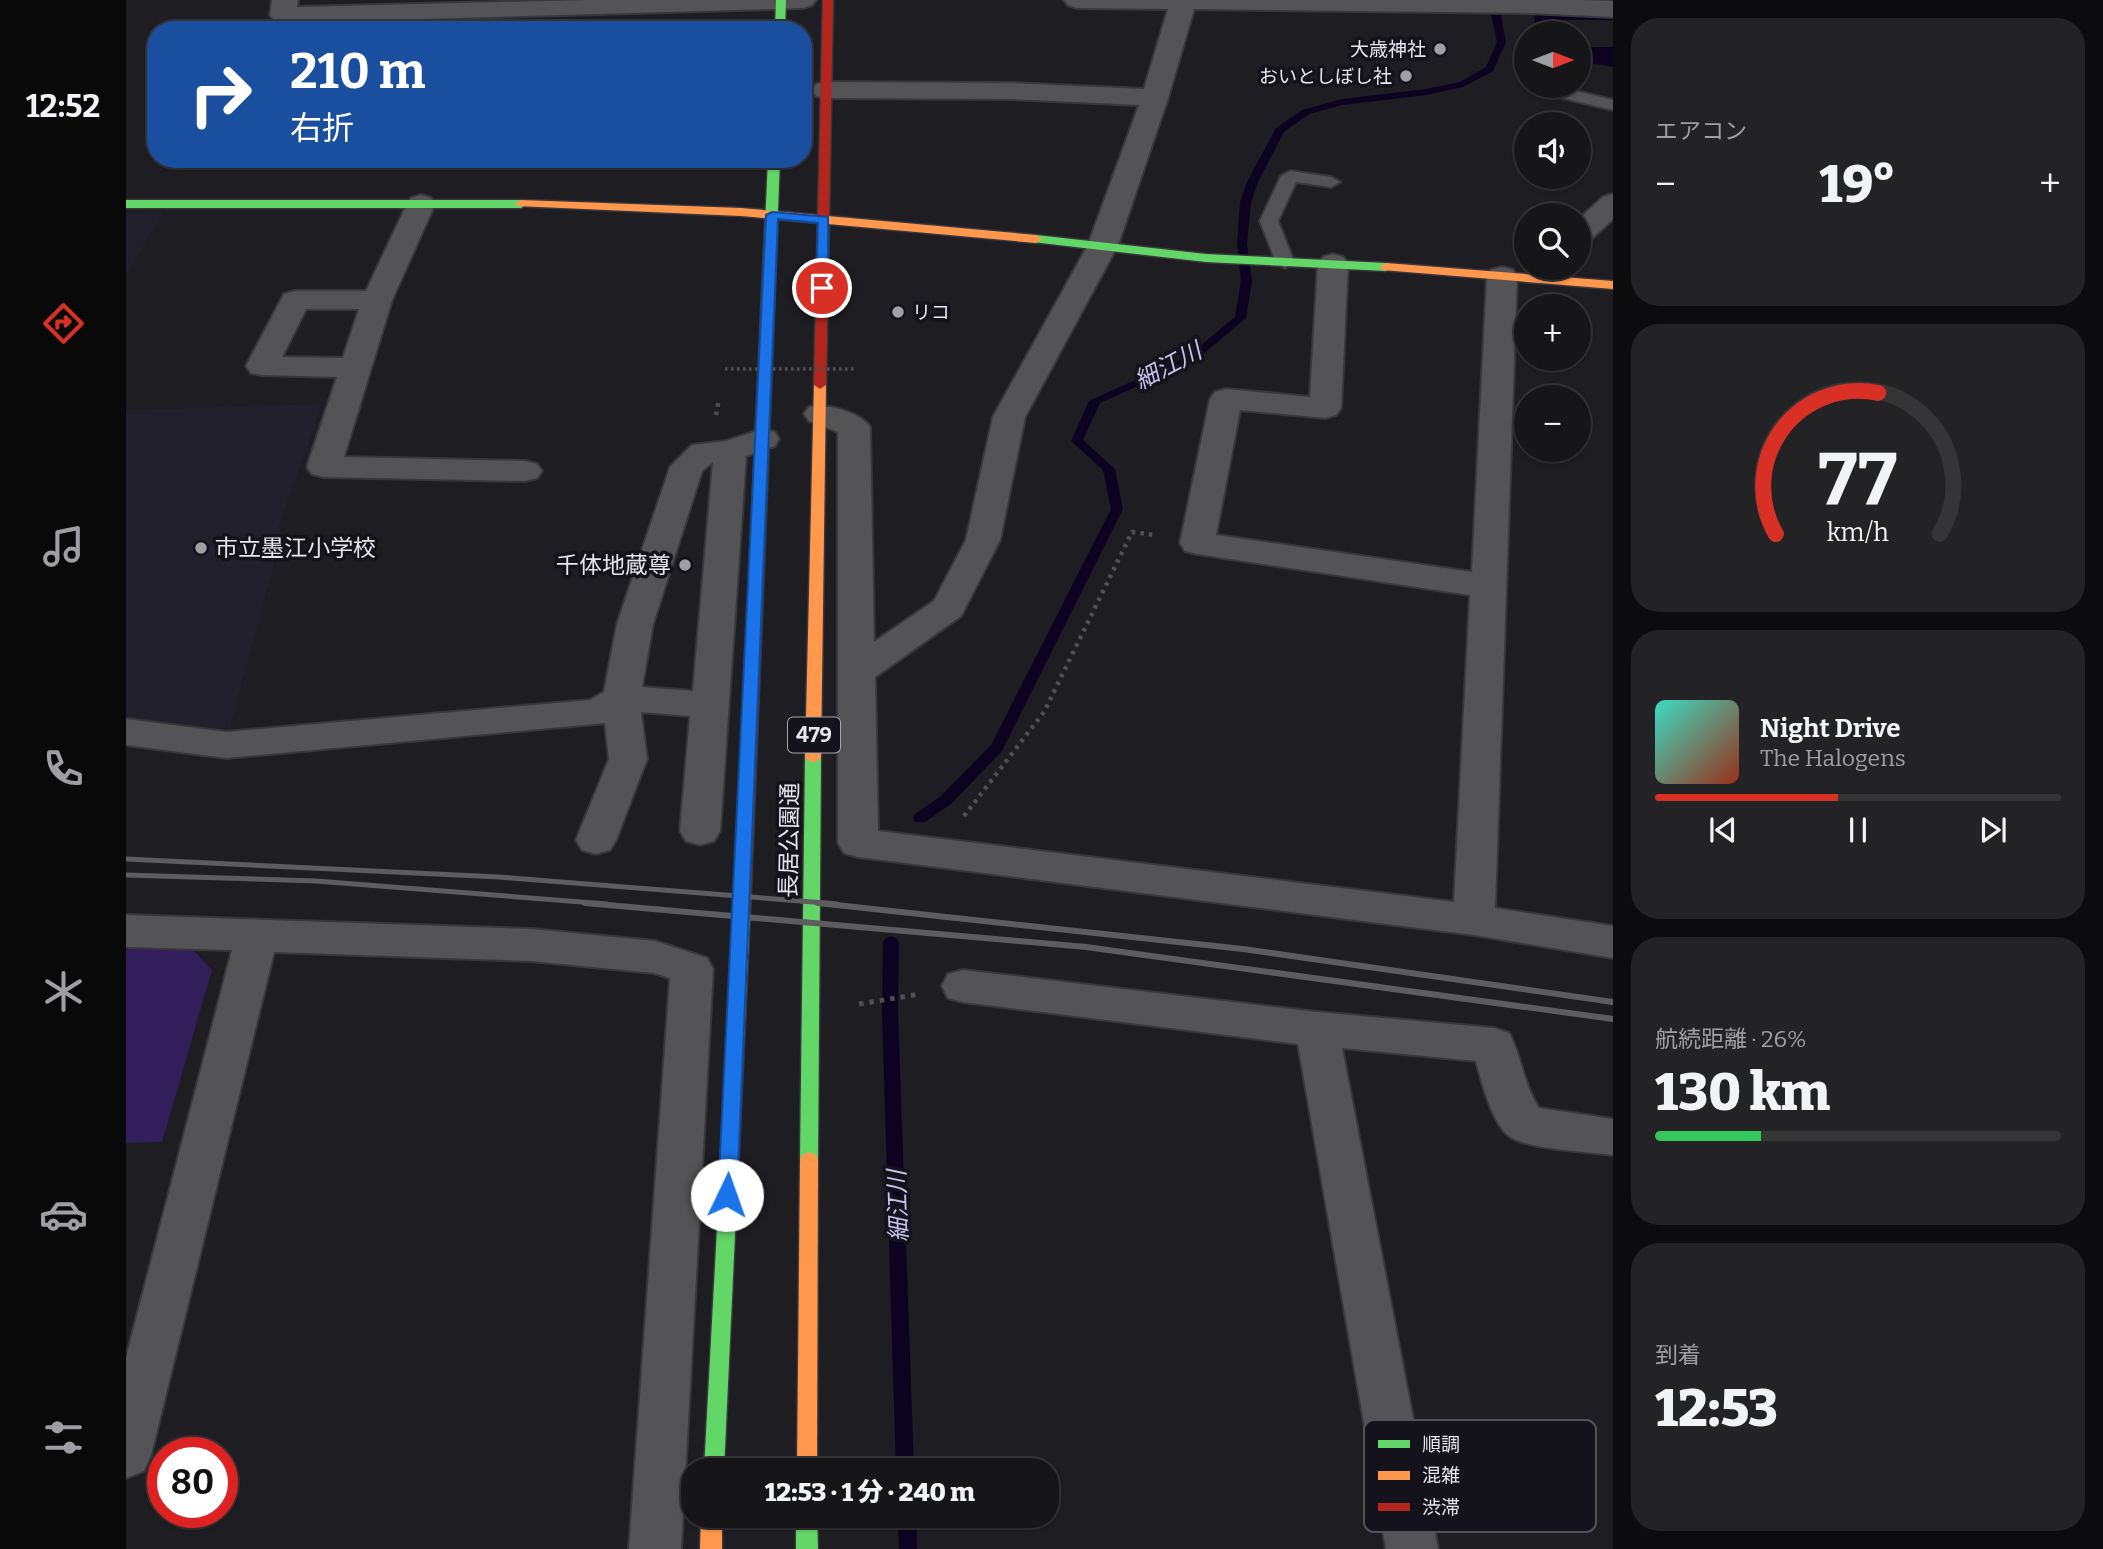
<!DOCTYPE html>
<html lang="ja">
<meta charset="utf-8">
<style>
body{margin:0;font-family:Bitter,"Noto Sans JP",serif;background:#232326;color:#f1f3f6;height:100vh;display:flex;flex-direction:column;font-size:26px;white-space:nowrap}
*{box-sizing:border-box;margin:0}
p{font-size:23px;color:#9e9fa2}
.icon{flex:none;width:38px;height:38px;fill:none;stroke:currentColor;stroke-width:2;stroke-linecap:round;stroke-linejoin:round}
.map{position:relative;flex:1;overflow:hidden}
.side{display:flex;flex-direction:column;gap:18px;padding:18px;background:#0c0c0e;width:490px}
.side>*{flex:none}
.banner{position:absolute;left:21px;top:21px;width:665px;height:147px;border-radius:28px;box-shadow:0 2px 5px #0004,0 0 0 2px #353538;background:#1a4fa0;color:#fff;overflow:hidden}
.needle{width:46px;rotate:90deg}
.controls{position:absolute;left:1388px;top:21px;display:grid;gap:14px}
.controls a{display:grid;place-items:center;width:77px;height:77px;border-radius:50%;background:#161619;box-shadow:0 2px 5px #0004,0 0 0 2px #353538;font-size:35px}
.speed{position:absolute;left:21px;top:1437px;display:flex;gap:14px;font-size:35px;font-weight:700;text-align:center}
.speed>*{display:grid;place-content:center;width:91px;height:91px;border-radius:50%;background:#161619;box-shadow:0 2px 5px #0004,0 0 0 2px #353538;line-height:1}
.speed .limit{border:10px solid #d22;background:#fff;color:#111}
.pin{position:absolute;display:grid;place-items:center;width:60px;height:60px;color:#fff;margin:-30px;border:4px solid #fff;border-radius:50%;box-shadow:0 2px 7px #0007}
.me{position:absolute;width:77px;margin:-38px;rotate:3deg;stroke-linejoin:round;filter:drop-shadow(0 0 5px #0008)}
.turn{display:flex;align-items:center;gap:24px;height:147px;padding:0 28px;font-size:32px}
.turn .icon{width:91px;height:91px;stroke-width:2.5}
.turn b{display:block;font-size:49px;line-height:60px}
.big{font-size:52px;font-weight:800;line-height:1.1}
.side .tile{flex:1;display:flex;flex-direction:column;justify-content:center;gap:10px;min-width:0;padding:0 24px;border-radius:28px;background:#232326}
.side .dial{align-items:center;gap:0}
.dial svg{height:182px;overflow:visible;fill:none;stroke:#353538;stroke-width:7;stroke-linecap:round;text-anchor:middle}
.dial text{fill:#f1f3f6;stroke:none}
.song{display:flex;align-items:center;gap:21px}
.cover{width:84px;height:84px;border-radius:10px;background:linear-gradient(135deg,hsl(170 70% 55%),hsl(10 70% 35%))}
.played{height:7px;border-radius:4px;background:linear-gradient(90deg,#d93025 45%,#353538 45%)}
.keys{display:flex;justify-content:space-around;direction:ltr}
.heat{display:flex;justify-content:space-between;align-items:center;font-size:38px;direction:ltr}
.charge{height:10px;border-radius:5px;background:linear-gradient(90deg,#34c759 26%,#353538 0)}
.trip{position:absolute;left:555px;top:1458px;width:378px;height:70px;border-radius:28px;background:#161619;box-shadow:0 2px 5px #0004,0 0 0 2px #353538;font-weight:800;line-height:70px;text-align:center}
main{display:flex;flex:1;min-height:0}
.menu{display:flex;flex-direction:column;width:126px;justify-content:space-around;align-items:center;background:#09090a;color:#9e9fa2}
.menu .icon{width:49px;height:49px}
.menu .selected{color:#d93025}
.menu b{font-size:32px;color:#f1f3f6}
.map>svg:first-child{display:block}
.built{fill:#21202c}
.green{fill:#311e5b}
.water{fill:#0b0320}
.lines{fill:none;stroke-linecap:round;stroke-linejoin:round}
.stream{fill:#0b0320;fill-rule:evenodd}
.lane-casing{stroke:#38373c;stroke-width:4}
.street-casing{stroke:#38373c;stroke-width:4}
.fast-casing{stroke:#38373c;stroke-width:3}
.slow-casing{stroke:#38373c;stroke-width:3}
.jam-casing{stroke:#38373c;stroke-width:3}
.path-far2{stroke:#504f52;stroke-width:3.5;stroke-dasharray:2.5 3.5;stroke-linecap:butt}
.path-far1{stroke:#504f52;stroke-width:4.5;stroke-dasharray:3.5 5;stroke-linecap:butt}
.path{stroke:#504f52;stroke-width:5;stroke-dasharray:4.5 6;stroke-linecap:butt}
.lane{fill:#545457;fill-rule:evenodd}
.street{fill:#545457;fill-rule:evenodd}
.fast{fill:#63d668;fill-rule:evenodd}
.slow{fill:#ff974d;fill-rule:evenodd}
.jam{fill:#b3261e;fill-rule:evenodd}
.rail-far1{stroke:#5d5d5f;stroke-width:5}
.rail{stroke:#5d5d5f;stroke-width:6}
.path-bridge{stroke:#504f52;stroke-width:3.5;stroke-dasharray:2.5 3.5;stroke-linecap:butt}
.route{fill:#1a73e8;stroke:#114b97;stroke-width:2}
.poi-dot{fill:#a09fa4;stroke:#14121a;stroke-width:2.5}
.labels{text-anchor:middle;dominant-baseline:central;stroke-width:7;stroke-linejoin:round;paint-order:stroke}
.far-poi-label{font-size:19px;fill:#e6e5eb;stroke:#14121a;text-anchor:end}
.shield{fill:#14121a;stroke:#a7a6ac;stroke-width:2}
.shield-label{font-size:21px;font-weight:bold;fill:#e6e5eb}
.poi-label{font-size:23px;fill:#e6e5eb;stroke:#14121a;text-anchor:start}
.street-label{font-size:23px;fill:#e6e5eb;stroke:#14121a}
.water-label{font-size:24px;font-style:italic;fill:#c7c0ed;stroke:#14121a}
.key{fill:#14121a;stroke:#535159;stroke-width:2}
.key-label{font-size:19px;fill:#e6e5eb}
</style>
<main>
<nav class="menu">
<b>12:52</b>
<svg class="icon selected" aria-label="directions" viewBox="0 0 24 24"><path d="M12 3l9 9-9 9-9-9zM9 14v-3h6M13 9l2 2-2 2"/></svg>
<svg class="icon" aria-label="music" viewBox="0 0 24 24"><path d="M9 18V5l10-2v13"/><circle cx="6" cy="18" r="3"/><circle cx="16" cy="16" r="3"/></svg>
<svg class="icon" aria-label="phone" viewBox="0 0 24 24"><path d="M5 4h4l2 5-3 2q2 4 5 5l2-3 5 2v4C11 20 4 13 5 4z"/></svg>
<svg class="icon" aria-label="climate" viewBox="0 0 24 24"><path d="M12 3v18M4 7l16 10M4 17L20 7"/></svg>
<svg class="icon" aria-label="car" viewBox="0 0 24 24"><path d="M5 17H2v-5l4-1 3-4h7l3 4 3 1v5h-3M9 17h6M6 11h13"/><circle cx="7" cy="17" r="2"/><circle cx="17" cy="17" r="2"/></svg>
<svg class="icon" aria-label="filters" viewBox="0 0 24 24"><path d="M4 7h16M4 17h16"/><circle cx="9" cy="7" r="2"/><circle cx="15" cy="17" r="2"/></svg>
</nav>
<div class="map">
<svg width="1487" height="1549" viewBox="0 0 1487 1549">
<rect width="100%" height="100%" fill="#1e1d21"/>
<g class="built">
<polygon points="38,212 0,275 0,213"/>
<polygon points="196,404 153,526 147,569 104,727 78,732 0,726 0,410"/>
</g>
<polygon class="green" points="0,946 64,947 86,970 36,1142 0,1143"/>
<g class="water">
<polygon points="1409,13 1487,15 1487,20 1437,20 1442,33 1408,33"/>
<polygon points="1453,47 1487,47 1487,67 1453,61"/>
</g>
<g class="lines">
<g class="stream">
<polygon points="1362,0 1372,0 1380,42 1367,71 1337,87 1300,95 1216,105 1183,114 1158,132 1132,182 1125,202 1121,244 1126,281 1120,318 1070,360 974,403 957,440 989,469 997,509 876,751 825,804 799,822 789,822 787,818 789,814 815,796 865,745 985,509 977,470 945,441 963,401 1062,356 1109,317 1115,281 1111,244 1114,202 1121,182 1150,128 1176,110 1216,99 1300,89 1334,82 1360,67 1371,42"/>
<polygon points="765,936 770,938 773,942 772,1012 788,1470 770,1470 756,1012 757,942 760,938"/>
<polygon points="772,1516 790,1516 791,1549 773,1549"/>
</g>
<defs>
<g id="lane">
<polygon points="1401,86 1429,86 1487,100 1487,110 1403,90"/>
<polygon points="1164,171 1205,177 1214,182 1205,187 1170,182 1152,221 1168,262 1159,268 1150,262 1134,221 1155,176"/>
</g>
<g id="street">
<polygon points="146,0 172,0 171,7 460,0 690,0 686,5 677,8 157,23 148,20 144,15"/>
<path d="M938,0H1457L1487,1V17L1403,13L1068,9L1042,98L992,245L899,417L874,540L835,616L749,677L752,831L1328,902L1344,595L1071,554L1059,551L1054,543L1084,399L1089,392L1100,389L1184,397L1192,263L1197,257L1207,254L1217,257L1222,263L1215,408L1210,415L1199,418L1114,410L1090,535L1346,572L1361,276L1365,270L1376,267L1387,270L1391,276L1369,908L1487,926V958L1348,935L732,857L718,853L712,843V432L683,421L678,414L683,407C700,403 734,412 744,427L748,642L808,601L840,540L867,417L962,245L1013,105L887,99L699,98L690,96L686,90L690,84L699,82L887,83L1018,89L1042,9L951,8L942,5Z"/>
<polygon points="1487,194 1487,219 1462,242 1452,245 1452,220 1477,197"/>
<path d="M295,195L305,198L309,204L266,300L218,457L399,461L411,464L416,471L411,478L399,481L198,477L186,474L181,467L211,377L136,375L125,373L120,366L158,294L169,291H240L281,204L285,198ZM180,309H233L217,358L156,357Z"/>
<path d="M637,429L649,432L653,439L649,446L620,456L594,831L588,841L574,845L560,841L554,831L564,716L515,712L521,759L490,840L484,850L470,854L456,850L450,840L483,759L479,723L100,758L0,745V719L100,732L464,700L478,692L491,624L544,467L566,445L600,441ZM587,462L567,691L516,687L527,624L576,471Z"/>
<polygon points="0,915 405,929 529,941 581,958 587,969 555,1549 503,1549 544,978 528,973 405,961 148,952 25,1455 18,1471 0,1478 0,1358 106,950 0,947"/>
<path d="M837,970L1191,1012L1368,1028L1383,1033C1396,1057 1397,1084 1413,1108L1487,1119V1155C1462,1152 1406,1149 1386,1138C1367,1128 1355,1080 1350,1061L1216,1048L1312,1549H1260L1172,1044L837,1002L822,998L816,986L822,974Z"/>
</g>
<g id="fast">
<polygon points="650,0 660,0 659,30 649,30"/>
<polygon points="642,159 654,159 641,490 634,494 627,490"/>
<polygon points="0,200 395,200 401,204 395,208 0,208"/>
<polygon points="910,235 1080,254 1260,263 1266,267 1260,271 1080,262 906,242 904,239"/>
<polygon points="687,753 695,758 692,1160 690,1165 683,1168 676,1165 674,1160 679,758"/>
<polygon points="616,907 622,909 624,913 598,1470 578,1470 608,913 610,909"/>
<polygon points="670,1516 691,1516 692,1549 670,1549"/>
</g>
<g id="slow">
<polygon points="395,200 615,208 910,235 916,239 910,243 615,216 391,206 389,204"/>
<polygon points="1260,263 1487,281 1487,289 1256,270 1254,267"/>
<polygon points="694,381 700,385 695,758 687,763 679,758 688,385"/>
<polygon points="683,1152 690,1155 692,1160 691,1470 671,1470 674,1160 676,1155"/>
<polygon points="575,1516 596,1516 596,1549 574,1549"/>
</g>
<g id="jam">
<polygon points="697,0 707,0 700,385 694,389 688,385"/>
<polygon points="634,486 641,490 624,913 622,917 610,917 608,913 627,490"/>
</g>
</defs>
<use href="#lane" class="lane-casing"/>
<use href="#street" class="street-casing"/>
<use href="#fast" class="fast-casing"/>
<use href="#slow" class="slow-casing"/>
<use href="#jam" class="jam-casing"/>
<polyline class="path-far2" points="1272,56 1270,49 1290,40"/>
<g class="path-far1">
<polyline points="590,415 593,399"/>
<polyline points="838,816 918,712 1006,532 1029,535"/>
</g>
<polyline class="path" points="733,1004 794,994"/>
<use href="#lane" class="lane"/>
<use href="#street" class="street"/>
<use href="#fast" class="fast"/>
<use href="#slow" class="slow"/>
<use href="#jam" class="jam"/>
<g class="rail-far1">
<polyline points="0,859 373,877 712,904"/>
<polyline points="0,875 190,881 481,904"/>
</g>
<g class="rail">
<polyline points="459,903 960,947 1487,1019"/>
<polyline points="692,903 1117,949 1487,1002"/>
</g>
<polyline class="path-bridge" points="599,369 730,369"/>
</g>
<polygon class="route" points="646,212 702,217 702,288 696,292 690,288 692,223 652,219 611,1195 608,1201 601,1203 595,1201 592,1195 640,215"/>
<g class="poi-dot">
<circle cx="1314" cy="49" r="7"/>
<circle cx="1280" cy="76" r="7"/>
<circle cx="772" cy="312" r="7"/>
<circle cx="75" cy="548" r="7"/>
<circle cx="559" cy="565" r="7"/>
</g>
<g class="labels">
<g class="far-poi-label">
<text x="1300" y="49">大歳神社</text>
<text x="1266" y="76">おいとしぼし社</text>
<text x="786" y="312" text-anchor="start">リコ</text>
</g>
<rect class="shield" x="662" y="717.5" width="52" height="35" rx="5"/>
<g class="shield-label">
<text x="688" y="735">479</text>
</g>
<g class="poi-label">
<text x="89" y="548">市立墨江小学校</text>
<text x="545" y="565" text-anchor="end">千体地蔵尊</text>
</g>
<g class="street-label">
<text transform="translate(663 840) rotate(-89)">長居公園通</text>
</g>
<g class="water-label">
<text transform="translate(1042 366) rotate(-28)">細江川</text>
<text transform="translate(772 1206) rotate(-92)">細江川</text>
</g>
</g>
<rect x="1238" y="1420" width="232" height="112" rx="10" class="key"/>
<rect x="1252" y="1440" width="32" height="8" fill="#63d668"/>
<rect x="1252" y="1471" width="32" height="9" fill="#ff974d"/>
<rect x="1252" y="1503" width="32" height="8" fill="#b3261e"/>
<g class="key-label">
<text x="1296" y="1451">順調</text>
<text x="1296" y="1482">混雑</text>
<text x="1296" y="1514">渋滞</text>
</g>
</svg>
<div class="controls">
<a><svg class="needle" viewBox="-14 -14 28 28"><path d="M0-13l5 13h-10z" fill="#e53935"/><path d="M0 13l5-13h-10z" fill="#9e9fa2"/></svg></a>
<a><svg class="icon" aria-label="sound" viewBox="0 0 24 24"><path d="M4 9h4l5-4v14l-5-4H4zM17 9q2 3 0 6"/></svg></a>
<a><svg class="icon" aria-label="search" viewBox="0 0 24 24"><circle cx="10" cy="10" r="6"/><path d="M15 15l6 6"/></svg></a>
<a>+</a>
<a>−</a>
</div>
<div class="speed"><div class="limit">80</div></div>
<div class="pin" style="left:696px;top:288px;background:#d93025"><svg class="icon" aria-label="arrive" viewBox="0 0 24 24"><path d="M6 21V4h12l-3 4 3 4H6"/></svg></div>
<svg class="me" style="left:601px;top:1195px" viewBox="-20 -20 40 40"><circle r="19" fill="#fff"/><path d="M0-13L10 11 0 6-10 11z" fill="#1a73e8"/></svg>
<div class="trip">12:53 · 1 分 · 240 m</div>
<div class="banner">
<div class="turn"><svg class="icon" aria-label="right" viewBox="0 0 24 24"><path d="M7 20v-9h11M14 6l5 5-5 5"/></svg><div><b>210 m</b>右折</div></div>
</div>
</div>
<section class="side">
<div class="tile"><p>エアコン</p>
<div class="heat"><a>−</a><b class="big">19°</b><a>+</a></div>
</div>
<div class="tile dial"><svg viewBox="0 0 100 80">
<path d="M14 69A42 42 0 1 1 86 69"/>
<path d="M14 69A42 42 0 0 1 59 7" stroke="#d93025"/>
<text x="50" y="56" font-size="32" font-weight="700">77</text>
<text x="50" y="72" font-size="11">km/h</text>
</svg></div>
<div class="tile">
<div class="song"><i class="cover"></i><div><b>Night Drive</b><p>The Halogens</p></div></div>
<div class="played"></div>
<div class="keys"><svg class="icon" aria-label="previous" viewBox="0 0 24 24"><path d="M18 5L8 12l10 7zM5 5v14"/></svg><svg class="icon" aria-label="pause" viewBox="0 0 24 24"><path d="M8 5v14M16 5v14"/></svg><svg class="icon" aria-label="next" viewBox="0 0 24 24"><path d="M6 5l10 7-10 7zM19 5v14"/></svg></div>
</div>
<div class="tile"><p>航続距離 · 26%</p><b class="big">130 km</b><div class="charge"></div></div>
<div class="tile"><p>到着</p><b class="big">12:53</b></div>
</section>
</main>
